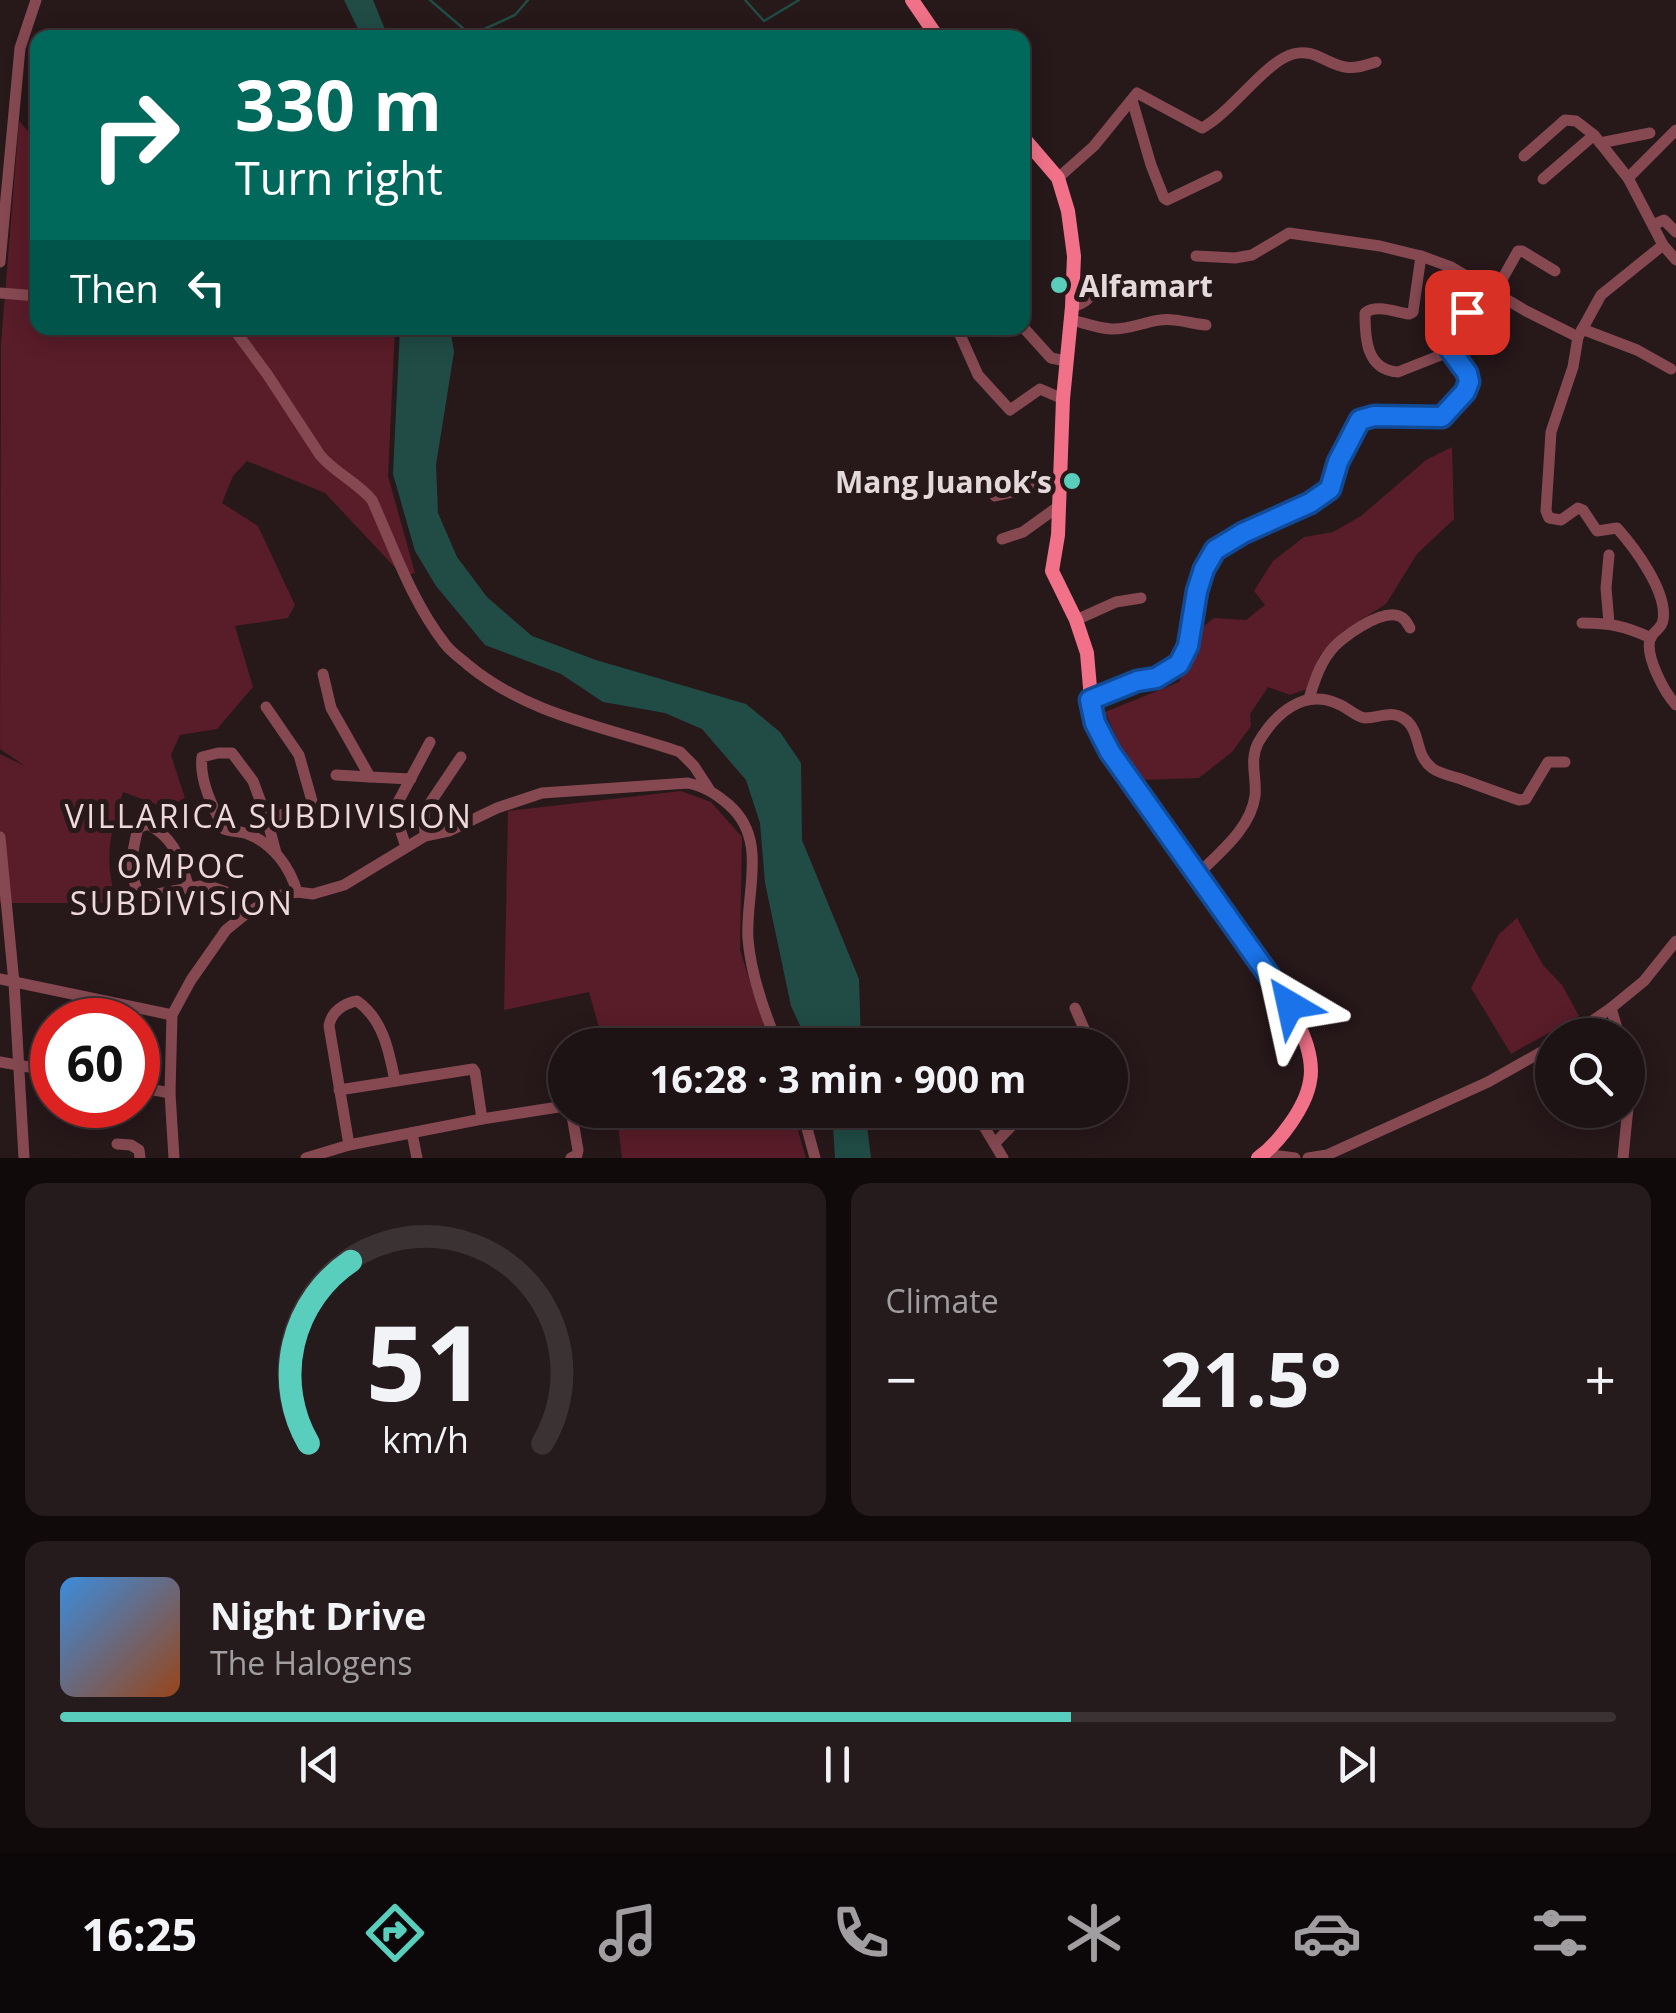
<!DOCTYPE html>
<meta charset="utf-8">
<style>
body{margin:0;font-family:"Open Sans",sans-serif;background:#251b1d;color:#f1f3f6;height:100vh;display:flex;flex-direction:column;font-size:38px;white-space:nowrap}
*{box-sizing:border-box;margin:0}
p{font-size:32px;color:#a09ea0}
.icon{flex:none;width:55px;height:55px;fill:none;stroke:currentColor;stroke-width:2;stroke-linecap:round;stroke-linejoin:round}
.map{position:relative;height:1158px;overflow:hidden}
.drawer{display:flex;flex-direction:column;gap:25px;padding:25px;background:#100a0b;flex:1}
.drawer>*{flex:none}
.hud{position:absolute;left:30px;top:30px;width:1000px;height:305px;border-radius:20px;box-shadow:0 5px 25px #0003,0 0 0 2px #3b3234;background:#00695c;color:#fff;overflow:hidden}
.controls{position:absolute;left:1535px;top:1018px;display:grid;gap:20px}
.controls a{display:grid;place-items:center;width:110px;height:110px;border-radius:50%;background:#1d1214;box-shadow:0 5px 25px #0003,0 0 0 2px #3b3234;font-size:50px}
.speed{position:absolute;left:30px;top:998px;display:flex;gap:20px;font-size:50px;font-weight:700;text-align:center}
.speed>*{display:grid;place-content:center;width:130px;height:130px;border-radius:50%;background:#1d1214;box-shadow:0 5px 25px #0003,0 0 0 2px #3b3234;line-height:1}
.speed .limit{border:15px solid #d22;background:#fff;color:#111}
.pin{position:absolute;display:grid;place-items:center;width:85px;height:85px;color:#fff;margin:-42px;border-radius:20px;box-shadow:0 5px 15px #0006}
.me{position:absolute;width:110px;margin:-55px;rotate:324deg;stroke-linejoin:round;filter:drop-shadow(0 0 8px #0008)}
.turn{display:flex;align-items:center;gap:35px;height:210px;padding:0 40px;font-size:45px}
.turn .icon{width:130px;height:130px;stroke-width:2.5}
.turn b{display:block;font-size:70px;line-height:85px}
.then{display:flex;align-items:center;height:95px;padding:0 40px;background:#0003;gap:20px;font-size:38px}
.big{font-size:75px;font-weight:700;line-height:1.1}
.drawer .widget{flex:1;display:flex;flex-direction:column;justify-content:center;gap:15px;min-width:0;padding:0 35px;border-radius:20px;background:#251b1d}
.drawer .dial{align-items:center;gap:0}
.dial svg{height:260px;overflow:visible;fill:none;stroke:#3b3234;stroke-width:7;stroke-linecap:round;text-anchor:middle}
.dial text{fill:#f1f3f6;stroke:none}
.song{display:flex;align-items:center;gap:30px}
.cover{width:120px;height:120px;border-radius:15px;background:linear-gradient(135deg,hsl(210 70% 55%),hsl(20 70% 35%))}
.played{height:10px;border-radius:5px;background:linear-gradient(90deg,#5acebd 65%,#3b3234 65%)}
.keys{display:flex;justify-content:space-around;direction:ltr}
.heat{display:flex;justify-content:space-between;align-items:center;font-size:55px;direction:ltr}
.drawer .tiles{flex:1;display:grid;gap:25px;grid-template-columns:1fr 1fr}
.widget:last-child{grid-column:span 2}
.trip{position:absolute;left:548px;top:1028px;width:580px;height:100px;border-radius:50px;background:#1d1214;box-shadow:0 5px 25px #0003,0 0 0 2px #3b3234;font-weight:700;line-height:100px;text-align:center}
.tab-bar{display:flex;height:160px;justify-content:space-around;align-items:center;background:#0c0708;color:#a09ea0}
.tab-bar .icon{width:70px;height:70px}
.tab-bar .on{color:#5acebd}
.tab-bar b{font-size:45px;color:#f1f3f6}
.map>svg:first-child{display:block}
.green{fill:#591c29}
.water{fill:#204c45}
.lines{fill:none;stroke-linecap:round;stroke-linejoin:round}
.stream{stroke:#204c45;stroke-width:2.5}
.minor{stroke:#864952;stroke-width:11}
.major{stroke:#f07188;stroke-width:14}
.route-casing{stroke:#114b97;stroke-width:25}
.route{stroke:#1a73e8;stroke-width:18}
.poi-dot{fill:#5acebd;stroke:#27181a;stroke-width:4}
.labels{text-anchor:middle;dominant-baseline:central;stroke-width:10;stroke-linejoin:round;paint-order:stroke}
.poi-label{font-size:30px;font-weight:bold;fill:#e5dadb;stroke:#27181a;text-anchor:start}
.neighbourhood-label{font-size:32px;letter-spacing:2.5px;fill:#eed8da;stroke:#27181a}
</style>
<div class="map">
<svg width="1676" height="1158" viewBox="0 0 1676 1158">
<rect width="100%" height="100%" fill="#27181a"/>
<g class="green">
<path d="M19,121L37,141L38,328H395L388,476L415,573L403,576L325,493L247,461L233,476L222,503L258,526L295,605L288,618L235,626L253,687L217,729L180,735L171,755L185,798L166,808L123,792C110,835 103,859 117,903H0V754L25,766L0,749L1,344Z"/>
<polygon points="1452,447 1454,519 1417,554 1386,604 1345,630 1320,655 1307,689 1290,695 1268,687 1250,714 1251,726 1232,752 1199,778 1142,780 1119,744 1105,712 1179,682 1188,663 1193,630 1200,629 1214,618 1246,620 1265,605 1254,591 1273,561 1304,537 1333,532 1361,516 1426,460"/>
<polygon points="681,791 711,802 742,837 740,950 770,1045 604,1045 589,992 504,1010 508,811"/>
<polygon points="1517,918 1543,965 1562,985 1579,1016 1511,1054 1471,988 1499,934"/>
<polygon points="616,1110 792,1110 806,1158 622,1158"/>
</g>
<g class="water">
<polygon points="344,0 373,0 388,37 362,37"/>
<polygon points="400,328 450,328 454,352 436,465 438,513 457,557 487,597 532,636 596,660 746,704 780,732 801,763 802,840 859,979 861,1045 809,1045 791,1006 765,883 760,823 746,780 702,729 665,713 603,702 561,674 485,645 436,586 415,551 393,474"/>
<polygon points="832,1110 865,1110 871,1158 835,1158"/>
</g>
<g class="lines">
<g class="stream">
<polyline points="430,0 471,35 515,15 528,0"/>
<polyline points="745,0 764,21 799,0"/>
</g>
<g class="minor">
<polyline points="1132,100 1151,165 1164,198 1167,200 1217,176"/>
<polyline points="1676,130 1628,178 1663,245 1676,260"/>
<polyline points="1600,143 1650,133"/>
<polyline points="1524,156 1565,120 1576,121 1594,135"/>
<path d="M1058,178L1094,146L1137,93L1202,128C1231,113 1266,61 1293,54C1314,48 1326,64 1345,67C1356,69 1366,65 1376,62"/>
<polyline points="1543,179 1594,135 1628,178"/>
<polyline points="1653,225 1664,220 1676,232"/>
<path d="M1663,245L1601,295L1578,337L1573,367L1551,432L1546,511L1549,518L1561,520L1578,508L1583,510L1597,531L1617,528C1634,547 1668,592 1663,620C1662,629 1653,631 1650,639C1645,657 1665,693 1676,705"/>
<polyline points="1196,256 1235,258 1252,255 1289,233 1380,246 1421,256 1451,267 1526,311 1578,337"/>
<polyline points="0,262 20,48 36,0"/>
<polyline points="1495,292 1518,251 1522,251 1555,271"/>
<polyline points="0,293 38,296"/>
<path d="M1072,307C1088,303 1093,295 1099,280"/>
<path d="M1072,320C1084,323 1098,328 1111,329C1133,330 1153,317 1174,320C1185,321 1195,324 1206,325"/>
<polyline points="1022,326 1051,358 1066,361"/>
<path d="M233,328L267,374L320,455C335,473 357,482 372,500C394,549 412,602 445,644C451,652 460,658 468,665C530,716 607,727 680,752L694,766L709,789"/>
<polyline points="957,328 978,375 1010,410 1040,389 1063,399"/>
<polyline points="1582,329 1637,350 1671,369"/>
<polyline points="1451,351 1467,312 1484,286"/>
<polyline points="995,496 1061,481"/>
<polyline points="1002,539 1023,532 1059,506"/>
<polyline points="1076,620 1116,602 1141,598"/>
<path d="M1582,623C1610,623 1625,626 1651,638"/>
<polyline points="1609,623 1606,588 1609,555"/>
<polyline points="323,674 331,708 370,777 411,779"/>
<path d="M1309,698C1314,683 1319,666 1329,653C1339,638 1381,609 1399,616C1405,618 1407,623 1410,628"/>
<path d="M1090,700L1137,681L1157,678L1179,664L1188,647L1197,591L1204,569L1215,549L1243,533L1309,503L1330,489L1333,485L1338,463L1360,419L1374,416L1441,417C1452,407 1475,389 1467,373C1464,365 1456,358 1451,351L1398,372C1366,370 1365,338 1365,313C1376,304 1395,312 1409,314L1413,312L1421,256"/>
<polyline points="266,707 299,755 312,801 306,807 267,819"/>
<polyline points="336,775 370,777"/>
<polyline points="425,836 424,812 461,757"/>
<polyline points="0,837 14,983 24,1158"/>
<polyline points="406,847 397,820 397,804 430,742"/>
<path d="M276,853L267,819L253,781L232,753H218L202,757C199,780 213,808 224,829C232,832 240,831 248,834C273,844 290,867 297,892"/>
<path d="M1197,875C1219,853 1251,828 1255,796C1257,777 1249,761 1258,743C1275,714 1303,688 1338,704C1347,707 1356,717 1365,718C1381,718 1394,708 1408,722C1421,735 1415,755 1432,768C1440,774 1452,776 1461,779C1480,786 1499,793 1519,800L1526,799L1548,762H1565"/>
<path d="M189,888C179,858 177,841 148,824L138,828C132,852 127,875 141,897L206,885L232,894L247,913"/>
<polyline points="0,979 172,1015"/>
<polyline points="1075,1008 1091,1045"/>
<polyline points="1611,1008 1619,1035"/>
<polyline points="1572,1035 1611,1008 1644,981 1676,941"/>
<polyline points="0,1062 52,1071"/>
<polyline points="138,1087 170,1093"/>
<polyline points="339,1090 473,1069 475,1072 482,1119"/>
<polyline points="571,1110 578,1150 577,1155 571,1158"/>
<polyline points="802,1110 815,1158"/>
<polyline points="974,1110 1003,1158"/>
<polyline points="412,1133 417,1158"/>
<polyline points="995,1143 1027,1110"/>
<polyline points="117,1144 131,1145 139,1150 140,1158"/>
<path d="M349,1145L329,1026C331,1012 344,1003 357,1001C383,1019 389,1051 395,1081"/>
<polyline points="1264,1154 1295,1158"/>
<path d="M174,1158L170,1093L172,1015L191,980L226,930L247,913L277,896L297,892L313,894L344,885L425,836L449,831L497,808L542,793L688,783C705,787 715,793 729,805C769,840 745,893 748,939C751,975 764,1012 778,1045"/>
<polyline points="306,1158 349,1145 482,1119 565,1106"/>
<polyline points="1308,1158 1327,1155 1488,1082 1552,1046"/>
<polyline points="1623,1158 1630,1087 1628,1075"/>
</g>
<g class="major">
<polyline points="912,0 938,38"/>
<path d="M1022,136L1058,178L1068,211L1074,256L1072,307L1063,399L1058,535L1052,571L1076,620L1087,653L1092,711L1100,735L1110,752L1290,1005C1300,1027 1315,1056 1310,1081C1306,1107 1279,1143 1258,1158"/>
</g>
</g>
<g class="lines">
<defs>
<polyline id="route" points="1290,1005 1110,752 1095,723 1090,700 1137,681 1156,678 1179,664 1188,646 1197,591 1204,569 1215,550 1243,533 1310,503 1330,489 1338,462 1360,420 1374,416 1442,417 1465,392 1469,382 1467,373 1451,351 1467,312"/>
</defs>
<use href="#route" class="route-casing"/>
<use href="#route" class="route"/>
</g>
<g class="poi-dot">
<circle cx="1059" cy="285" r="10"/>
<circle cx="1072" cy="481" r="10"/>
</g>
<g class="labels">
<g class="poi-label">
<text x="1079" y="285">Alfamart</text>
<text x="1052" y="481" text-anchor="end">Mang Juanok’s</text>
</g>
<g class="neighbourhood-label">
<text x="269" y="815">VILLARICA SUBDIVISION</text>
<text x="182" y="865">OMPOC<tspan x="182" dy="37">SUBDIVISION</tspan></text>
</g>
</g>
</svg>
<div class="controls">
<a><svg class="icon" aria-label="search" viewBox="0 0 24 24"><circle cx="10" cy="10" r="6"/><path d="M15 15l6 6"/></svg></a>
</div>
<div class="speed"><div class="limit">60</div></div>
<div class="pin" style="left:1467px;top:312px;background:#d93025"><svg class="icon" aria-label="arrive" viewBox="0 0 24 24"><path d="M6 21V4h12l-3 4 3 4H6"/></svg></div>
<svg class="me" style="left:1290px;top:1005px" viewBox="-20 -20 40 40"><path d="M0-17L14 15 0 8-14 15z" fill="#1a73e8" stroke="#fff" stroke-width="4"/></svg>
<div class="trip">16:28 · 3 min · 900 m</div>
<div class="hud">
<div class="turn"><svg class="icon" aria-label="right" viewBox="0 0 24 24"><path d="M7 20v-9h11M14 6l5 5-5 5"/></svg><div><b>330 m</b>Turn right</div></div>
<div class="then">Then<svg class="icon" aria-label="left" viewBox="0 0 24 24"><path d="M17 20v-9H6M10 6l-5 5 5 5"/></svg></div>
</div>
</div>
<section class="drawer">
<div class="tiles">
<div class="widget dial"><svg viewBox="0 0 100 80">
<path d="M14 69A42 42 0 1 1 86 69"/>
<path d="M14 69A42 42 0 0 1 27 13" stroke="#5acebd"/>
<text x="50" y="56" font-size="32" font-weight="700">51</text>
<text x="50" y="72" font-size="11">km/h</text>
</svg></div>
<div class="widget"><p>Climate</p>
<div class="heat"><a>−</a><b class="big">21.5°</b><a>+</a></div>
</div>
<div class="widget">
<div class="song"><i class="cover"></i><div><b>Night Drive</b><p>The Halogens</p></div></div>
<div class="played"></div>
<div class="keys"><svg class="icon" aria-label="previous" viewBox="0 0 24 24"><path d="M18 5L8 12l10 7zM5 5v14"/></svg><svg class="icon" aria-label="pause" viewBox="0 0 24 24"><path d="M8 5v14M16 5v14"/></svg><svg class="icon" aria-label="next" viewBox="0 0 24 24"><path d="M6 5l10 7-10 7zM19 5v14"/></svg></div>
</div>
</div>
</section>
<nav class="tab-bar">
<b>16:25</b>
<svg class="icon on" aria-label="directions" viewBox="0 0 24 24"><path d="M12 3l9 9-9 9-9-9zM9 14v-3h6M13 9l2 2-2 2"/></svg>
<svg class="icon" aria-label="music" viewBox="0 0 24 24"><path d="M9 18V5l10-2v13"/><circle cx="6" cy="18" r="3"/><circle cx="16" cy="16" r="3"/></svg>
<svg class="icon" aria-label="phone" viewBox="0 0 24 24"><path d="M5 4h4l2 5-3 2q2 4 5 5l2-3 5 2v4C11 20 4 13 5 4z"/></svg>
<svg class="icon" aria-label="climate" viewBox="0 0 24 24"><path d="M12 3v18M4 7l16 10M4 17L20 7"/></svg>
<svg class="icon" aria-label="car" viewBox="0 0 24 24"><path d="M5 17H2v-5l4-1 3-4h7l3 4 3 1v5h-3M9 17h6M6 11h13"/><circle cx="7" cy="17" r="2"/><circle cx="17" cy="17" r="2"/></svg>
<svg class="icon" aria-label="filters" viewBox="0 0 24 24"><path d="M4 7h16M4 17h16"/><circle cx="9" cy="7" r="2"/><circle cx="15" cy="17" r="2"/></svg>
</nav>
